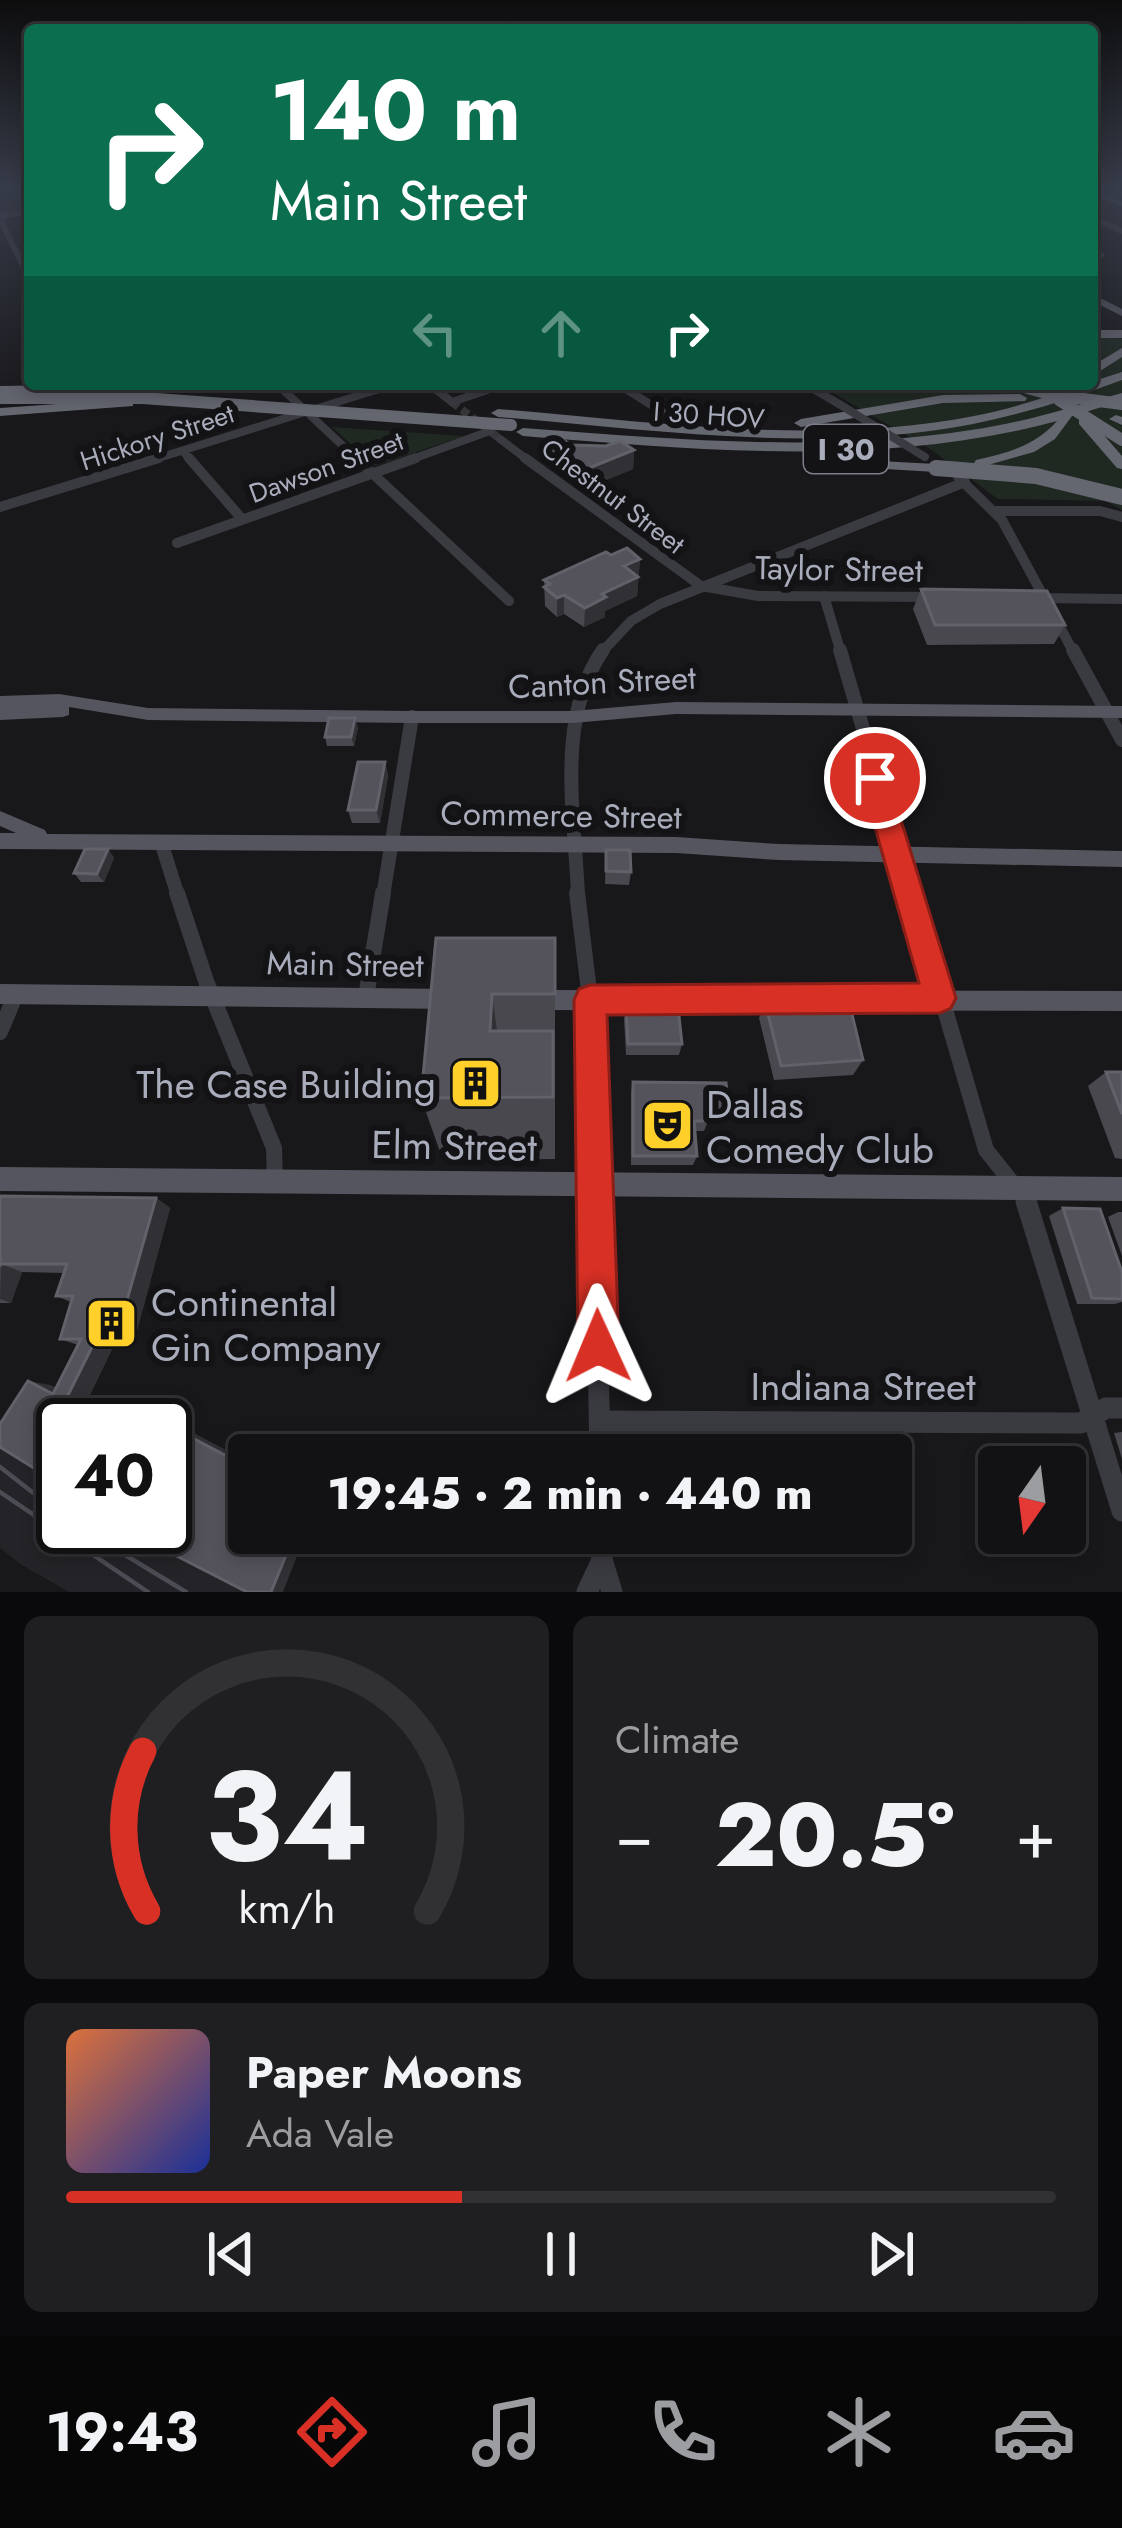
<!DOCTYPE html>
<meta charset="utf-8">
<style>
body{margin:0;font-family:Jost,sans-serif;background:#1f1f22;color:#f1f3f6;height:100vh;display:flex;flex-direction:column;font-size:45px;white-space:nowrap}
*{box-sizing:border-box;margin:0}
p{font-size:39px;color:#9c9da0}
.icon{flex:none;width:66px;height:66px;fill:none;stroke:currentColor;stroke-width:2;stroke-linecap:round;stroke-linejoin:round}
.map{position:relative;height:1592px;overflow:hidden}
.details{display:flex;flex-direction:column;gap:24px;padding:24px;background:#0a090b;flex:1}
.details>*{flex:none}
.guide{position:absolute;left:24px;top:24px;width:1074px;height:366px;border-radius:12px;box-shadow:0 6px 18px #0003,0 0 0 3px #313134;background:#0b6e4f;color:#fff;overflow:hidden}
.needle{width:78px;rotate:194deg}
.tools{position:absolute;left:978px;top:1446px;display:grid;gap:24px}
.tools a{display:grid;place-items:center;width:108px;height:108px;border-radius:12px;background:#121114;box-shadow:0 6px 18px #0003,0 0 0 3px #313134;font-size:60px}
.speed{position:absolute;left:36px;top:1398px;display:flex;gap:24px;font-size:60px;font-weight:700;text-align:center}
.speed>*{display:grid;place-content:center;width:156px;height:156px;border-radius:50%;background:#121114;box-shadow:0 6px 18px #0003,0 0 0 3px #313134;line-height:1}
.speed .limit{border:6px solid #111;border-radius:18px;background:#fff;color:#111}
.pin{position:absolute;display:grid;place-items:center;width:102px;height:102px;color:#fff;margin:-51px;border:6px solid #fff;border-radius:50%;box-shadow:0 3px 12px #0007}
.me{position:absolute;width:132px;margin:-66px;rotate:359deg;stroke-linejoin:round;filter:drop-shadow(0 0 9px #0008)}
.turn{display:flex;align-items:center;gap:42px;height:252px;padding:0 48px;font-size:54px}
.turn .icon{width:156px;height:156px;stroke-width:2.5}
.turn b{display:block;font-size:84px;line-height:102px}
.lanes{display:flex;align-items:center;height:114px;padding:0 48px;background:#0003;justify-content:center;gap:60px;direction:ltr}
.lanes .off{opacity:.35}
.big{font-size:90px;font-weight:800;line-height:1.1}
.details .widget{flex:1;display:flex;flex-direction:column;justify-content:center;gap:18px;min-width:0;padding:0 42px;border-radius:18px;background:#1f1f22}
.details .dial{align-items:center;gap:0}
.dial svg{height:312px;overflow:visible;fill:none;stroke:#313134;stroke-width:7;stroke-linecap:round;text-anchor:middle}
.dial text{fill:#f1f3f6;stroke:none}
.song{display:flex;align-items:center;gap:36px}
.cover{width:144px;height:144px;border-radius:18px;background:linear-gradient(135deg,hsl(20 70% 55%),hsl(230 70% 35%))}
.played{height:12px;border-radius:6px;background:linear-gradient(90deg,#d93025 40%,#313134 40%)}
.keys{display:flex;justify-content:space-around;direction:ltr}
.heat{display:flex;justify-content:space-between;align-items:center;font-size:66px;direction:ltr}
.details .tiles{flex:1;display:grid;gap:24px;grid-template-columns:1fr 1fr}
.widget:last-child{grid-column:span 2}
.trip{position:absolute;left:228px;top:1434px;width:684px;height:120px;border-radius:12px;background:#121114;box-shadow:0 6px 18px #0003,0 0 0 3px #313134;font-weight:800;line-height:120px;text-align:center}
.tabs{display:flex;height:192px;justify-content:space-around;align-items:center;background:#070708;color:#9c9da0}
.tabs .icon{width:84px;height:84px}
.tabs .selected{color:#d93025}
.tabs b{font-size:54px;color:#f1f3f6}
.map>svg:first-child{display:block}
.built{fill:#242327}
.green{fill:#1f2821}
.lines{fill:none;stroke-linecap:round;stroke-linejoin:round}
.minor-tunnel{stroke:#35353a;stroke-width:8;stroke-dasharray:8 4.5;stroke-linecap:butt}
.minor-far5{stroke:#3a3a41;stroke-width:6}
.minor-far4{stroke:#3a3a41;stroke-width:8}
.minor-far3{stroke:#3a3a41;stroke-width:10}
.minor-far2{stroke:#3a3a41;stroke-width:14}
.minor-far1{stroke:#3a3a41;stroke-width:16}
.minor{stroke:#3a3a41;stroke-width:21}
.major{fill:#54555e;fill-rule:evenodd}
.highway{fill:#646670;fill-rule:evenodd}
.tram{stroke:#4b4c54;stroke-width:4.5}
.minor-bridge{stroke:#3a3a41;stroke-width:8}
.highway-bridge-far1{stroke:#646670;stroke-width:12}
.highway-bridge{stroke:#646670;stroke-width:16}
.wall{fill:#49484f}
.shaded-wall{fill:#313035}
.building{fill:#54535b;stroke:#61616a;stroke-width:3}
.route{fill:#d93025;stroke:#8d1f18;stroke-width:3}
.labels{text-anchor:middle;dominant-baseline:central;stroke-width:12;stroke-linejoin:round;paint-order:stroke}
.far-street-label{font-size:27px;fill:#a9acbb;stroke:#131215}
.shield{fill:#131215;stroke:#7c7e89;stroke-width:3}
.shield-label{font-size:30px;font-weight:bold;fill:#a9acbb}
.street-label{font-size:33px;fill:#a9acbb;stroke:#131215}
.near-poi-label{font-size:39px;fill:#a9acbb;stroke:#131215;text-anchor:start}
.near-street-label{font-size:39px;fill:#a9acbb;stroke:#131215}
</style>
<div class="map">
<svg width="1122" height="1592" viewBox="0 0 1122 1592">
<rect width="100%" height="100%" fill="#18171a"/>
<polygon class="built" points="0,1441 63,1486 63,1527 131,1527 245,1592 69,1592 22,1565 0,1548"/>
<g class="green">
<polygon points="1092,336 1122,339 1122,510 1105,501 998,499 930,449 833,393 870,384 1092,384"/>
<polygon points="332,427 464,436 375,466"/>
</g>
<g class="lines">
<polyline class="minor-tunnel" points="452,402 500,439"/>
<g class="minor-far5">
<polyline points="1092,190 1103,188"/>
<polyline points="0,216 30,211"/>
<polyline points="1092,218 1122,231"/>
<polyline points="0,219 30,280"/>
<polyline points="1092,250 1101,255"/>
</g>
<g class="minor-far4">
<polyline points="277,384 359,461"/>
<polyline points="429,384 452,402 505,384"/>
<polyline points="618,384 664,413"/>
<polyline points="805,384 839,404"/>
<polyline points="500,439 529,461"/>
<polyline points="183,451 191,461"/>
<polyline points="149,461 395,384"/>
<polyline points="407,461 490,431"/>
</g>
<g class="minor-far3">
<polyline points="189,458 242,519"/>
<polyline points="356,458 509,601"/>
<polyline points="525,458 701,586 758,596 937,597"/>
<polyline points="958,477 1002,520 1074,653"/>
<polyline points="0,507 159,458"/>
<polyline points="996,511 1100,511 1122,517"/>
<polyline points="177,543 416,458"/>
<polyline points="824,596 841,653"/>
<polyline points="1037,598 1122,599"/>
<polyline points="601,653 631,621 660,604 965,482"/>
</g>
<g class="minor-far2">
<polyline points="840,650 912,896"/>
<polyline points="1073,650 1122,740"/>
<polyline points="161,842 178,896"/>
<polyline points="383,896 412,717"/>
<path d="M578,896C575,815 555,719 603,650"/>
</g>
<g class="minor-far1">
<polyline points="177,893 206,981 274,1148 275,1183"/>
<polyline points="577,893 592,1015 595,1204"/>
<polyline points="911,893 986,1150 1029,1204"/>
<polyline points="366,997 383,893"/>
<polyline points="0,1032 16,994"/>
</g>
<g class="minor">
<polyline points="595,1201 600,1455"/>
<polyline points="1026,1201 1122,1511"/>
<polyline points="600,1421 1081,1423 1106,1408 1122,1408"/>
<polyline points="601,1533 602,1560 612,1592"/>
<polyline points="587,1592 602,1560"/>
</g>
<g class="major">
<polygon points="1092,190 1122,201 1122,206 1092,195"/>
<polygon points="1092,294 1122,309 1122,316 1092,301"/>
<polygon points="59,694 148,708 412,711 573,711 676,702 1122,706 1122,718 676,714 573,723 412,723 148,720 69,707 69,715 63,717 0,720 0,708 19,707 0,708 0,696"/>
<polygon points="0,811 45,830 47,834 676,837 778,844 1122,851 1122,867 778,860 676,853 0,849 0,833 16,833 0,826"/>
<polygon points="0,984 451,989 459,992 462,999 459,1006 451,1009 0,1004"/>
<polygon points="533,990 1122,991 1122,1011 533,1010 525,1007 522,1000 525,993"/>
<polygon points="0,1167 1122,1177 1122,1201 0,1191"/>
</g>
<g class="highway">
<rect x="1092" y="330" width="30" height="8"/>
<polygon points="1122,348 1122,357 1092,376 1092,366"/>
<path d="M1122,372V380C1073,398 1024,414 973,424C818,454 654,430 498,417L491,413L498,409C654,422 819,446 974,416C1026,406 1073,387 1122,372Z"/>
<polygon points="111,384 111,389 106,390 0,394 0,386"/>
<path d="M1122,393V401L1072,416L1055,439L1034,452L981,467L974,463L976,460C1007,453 1035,446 1057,421C884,468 699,450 523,436L516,432L523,428C672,439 822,453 971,430C1023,423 1072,407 1122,393Z"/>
<polygon points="1020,394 1027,398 1025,401 943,403 801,427 794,423 801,419 943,395"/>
<polygon points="128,399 133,400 133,406 0,416 0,408"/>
<polygon points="1116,415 1122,417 1122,425 1109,419"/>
<polygon points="1079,418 1089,418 1122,456 1122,469 1117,468 1079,424"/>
<polygon points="822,458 936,464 943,468 936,472 817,465 817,459"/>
</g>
<g class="tram">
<polyline points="0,1467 63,1516"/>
<polyline points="0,1492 148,1592"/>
<polyline points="79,1527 186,1592"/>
</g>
<polyline class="minor-bridge" points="839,404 925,457"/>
<g class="highway-bridge-far1">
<polyline points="1013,384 1053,395 1122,404"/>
<polyline points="0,398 143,398 511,425"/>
<polyline points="1059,400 1122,440"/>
</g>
<polyline class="highway-bridge" points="936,468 1036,476 1122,497"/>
</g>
<g class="wall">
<polygon points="545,442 634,450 633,469 584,489 545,461"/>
<polygon points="611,555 640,559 637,596 605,611 605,617 584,627 564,614 557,617 545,606 544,580"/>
<polygon points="921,589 1065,625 1054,644 927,645 913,609"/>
<polygon points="358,727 354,746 327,746 325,737"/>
<polygon points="385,762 388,776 380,823 352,823 348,810"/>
<polygon points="108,849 114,858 104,882 81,882 74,873"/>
<polygon points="606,850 631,872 629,885 605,884"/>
<polygon points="436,938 555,938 555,1159 443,1160 421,1098"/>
<polygon points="765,1002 863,1060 853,1075 774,1080 759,1018"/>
<polygon points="626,1007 682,1044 679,1055 626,1055 624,1019"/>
<polygon points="1106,1072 1122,1072 1122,1159 1115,1158 1088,1086"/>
<polygon points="633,1082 729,1112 725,1121 708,1121 704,1131 694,1131 697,1156 693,1165 631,1165 631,1092"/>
<polygon points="0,1196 156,1198 170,1208 133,1345 114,1345 85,1405 120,1424 144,1417 158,1425 63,1425 50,1385 56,1388 78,1345 60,1339 71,1302 56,1296 64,1273 22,1272 11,1303 0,1303"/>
<polygon points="1063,1208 1122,1272 1122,1302 1115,1304 1077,1304 1049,1216"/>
<polygon points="1118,1212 1122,1212 1122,1256 1108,1217"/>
<polygon points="1122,1432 1122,1459 1114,1433"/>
</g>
<g class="shaded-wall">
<polygon points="634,450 633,469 584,489 584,470"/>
<polygon points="640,559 637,596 605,611 605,617 584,627 585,608 602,594 624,566"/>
<polygon points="564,595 564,614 557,617 557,598"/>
<polygon points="355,718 358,727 354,746 351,737"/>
<polygon points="385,762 388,776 380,823 376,810"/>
<polygon points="108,849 114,858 104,882 97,874"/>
<polygon points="492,994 502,1067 501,1101 490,1031"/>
<polygon points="156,1198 170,1208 133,1345 116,1339"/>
<polygon points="1,1264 22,1272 11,1303 0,1299"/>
<polygon points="96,1339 114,1345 85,1405 122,1425 108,1425 28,1381 50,1385 68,1395"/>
<polygon points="126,1414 144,1417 158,1425 145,1425"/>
<polygon points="168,1425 184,1428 249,1462 249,1468"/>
<polygon points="295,1533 306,1533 283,1592 271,1592"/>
</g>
<g class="building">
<polygon points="559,437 571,445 606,446 620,441 634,450 584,470 545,442"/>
<polygon points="627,548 640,559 624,566 638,577 602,594 606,597 585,608 564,595 557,598 544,587 550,584 544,580 606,552 611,555"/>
<polygon points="921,589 1047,591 1065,625 935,625"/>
<polygon points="329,718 355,718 351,737 325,737"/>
<polygon points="358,762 385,762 376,810 348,810"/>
<polygon points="85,849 108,849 97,874 74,873"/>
<polygon points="606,850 630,850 631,872 606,871"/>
<polygon points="436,938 555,938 555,994 492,994 490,1031 553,1031 553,1097 421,1098"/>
<polygon points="765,1002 849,1002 863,1060 781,1066"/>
<polygon points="626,1007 678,1007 682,1044 628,1044"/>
<polygon points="1106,1072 1122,1072 1122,1114"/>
<polygon points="633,1082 726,1083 729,1112 707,1112 708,1121 694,1121 697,1156 633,1156"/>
<polygon points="0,1196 156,1198 116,1339 96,1339 65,1401 108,1425 63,1425 63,1486 0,1447 0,1424 28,1381 53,1394 81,1339 60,1339 73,1296 56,1296 67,1264 1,1264 0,1266"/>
<polygon points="1063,1208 1100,1209 1122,1272 1122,1299 1092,1298"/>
<polygon points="126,1414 145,1425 120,1425"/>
<polygon points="168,1425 249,1468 249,1533 295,1533 271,1592 247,1592 165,1550 128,1527 165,1527 165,1430"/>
</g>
<linearGradient id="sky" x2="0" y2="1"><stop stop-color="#0d0d0e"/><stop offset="0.46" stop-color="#373c49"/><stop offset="1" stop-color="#373c49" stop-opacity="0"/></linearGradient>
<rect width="1122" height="411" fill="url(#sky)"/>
<polygon class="route" points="875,768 888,778 956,998 951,1008 940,1013 607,1015 619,1346 613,1361 598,1367 584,1361 578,1346 574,1000 579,989 590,985 919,983 861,778"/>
<defs>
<symbol id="building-square" viewBox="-11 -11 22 22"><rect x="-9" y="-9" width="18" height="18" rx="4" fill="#ffcf2a" stroke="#131215"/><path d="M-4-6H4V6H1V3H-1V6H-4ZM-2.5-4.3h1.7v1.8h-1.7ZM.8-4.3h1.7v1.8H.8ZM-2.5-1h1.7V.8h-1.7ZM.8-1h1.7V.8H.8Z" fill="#111"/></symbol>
<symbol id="theatre-square" viewBox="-11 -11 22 22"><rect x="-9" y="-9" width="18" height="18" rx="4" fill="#ffcf2a" stroke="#131215"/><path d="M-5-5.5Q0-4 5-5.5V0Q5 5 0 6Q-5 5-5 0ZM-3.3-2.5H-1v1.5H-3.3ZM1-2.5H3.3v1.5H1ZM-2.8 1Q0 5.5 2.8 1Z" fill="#111"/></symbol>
</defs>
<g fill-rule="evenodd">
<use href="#building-square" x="446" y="1054" width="59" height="59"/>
<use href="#theatre-square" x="638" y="1096" width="59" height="59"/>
<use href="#building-square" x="82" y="1294" width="59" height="59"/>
</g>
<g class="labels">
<g class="far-street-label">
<text transform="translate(709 415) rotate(4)">I 30 HOV</text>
<text transform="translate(157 437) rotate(-18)">Hickory Street</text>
<text transform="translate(326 467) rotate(-20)">Dawson Street</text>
<text transform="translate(613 496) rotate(37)">Chestnut Street</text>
</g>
<rect class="shield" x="804" y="425" width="84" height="48" rx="9"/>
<g class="shield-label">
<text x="846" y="449">I 30</text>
</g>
<g class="street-label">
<text transform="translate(839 569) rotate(1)">Taylor Street</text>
<text transform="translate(602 682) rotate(-3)">Canton Street</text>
<text transform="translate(561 815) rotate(1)">Commerce Street</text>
<text transform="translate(345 964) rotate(1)">Main Street</text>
</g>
<g class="near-poi-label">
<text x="436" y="1084" text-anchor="end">The Case Building</text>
<text x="706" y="1104">Dallas<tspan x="706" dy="45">Comedy Club</tspan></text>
<text x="151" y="1302">Continental<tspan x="151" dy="45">Gin Company</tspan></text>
</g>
<g class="near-street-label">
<text transform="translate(454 1146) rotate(1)">Elm Street</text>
<text x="863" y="1386">Indiana Street</text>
</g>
</g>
</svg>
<div class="tools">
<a><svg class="needle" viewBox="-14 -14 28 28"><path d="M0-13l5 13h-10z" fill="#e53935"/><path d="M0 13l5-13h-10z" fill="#9c9da0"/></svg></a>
</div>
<div class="speed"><div class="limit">40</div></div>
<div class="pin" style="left:875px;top:778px;background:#d93025"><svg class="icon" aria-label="arrive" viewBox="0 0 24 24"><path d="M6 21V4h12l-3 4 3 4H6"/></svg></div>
<svg class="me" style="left:598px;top:1346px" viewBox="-20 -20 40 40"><path d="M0-17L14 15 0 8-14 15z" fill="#d93025" stroke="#fff" stroke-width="4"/></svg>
<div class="trip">19:45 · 2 min · 440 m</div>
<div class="guide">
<div class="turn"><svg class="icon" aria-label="right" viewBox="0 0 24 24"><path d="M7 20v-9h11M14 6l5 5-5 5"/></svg><div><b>140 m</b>Main Street</div></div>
<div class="lanes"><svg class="icon off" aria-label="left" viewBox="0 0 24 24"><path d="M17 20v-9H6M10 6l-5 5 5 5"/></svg><svg class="icon off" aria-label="ahead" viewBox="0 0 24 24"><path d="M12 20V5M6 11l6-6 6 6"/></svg><svg class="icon" aria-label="right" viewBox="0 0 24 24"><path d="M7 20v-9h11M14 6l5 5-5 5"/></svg></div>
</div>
</div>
<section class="details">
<div class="tiles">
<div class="widget dial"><svg viewBox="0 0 100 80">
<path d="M14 69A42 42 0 1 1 86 69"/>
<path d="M14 69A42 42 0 0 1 13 28" stroke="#d93025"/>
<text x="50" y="56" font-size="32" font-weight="700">34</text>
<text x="50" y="72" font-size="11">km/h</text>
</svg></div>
<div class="widget"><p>Climate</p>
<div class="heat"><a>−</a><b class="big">20.5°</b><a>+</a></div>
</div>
<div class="widget">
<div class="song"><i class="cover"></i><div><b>Paper Moons</b><p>Ada Vale</p></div></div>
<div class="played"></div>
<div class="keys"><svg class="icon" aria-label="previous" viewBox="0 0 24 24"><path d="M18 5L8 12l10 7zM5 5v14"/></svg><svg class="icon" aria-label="pause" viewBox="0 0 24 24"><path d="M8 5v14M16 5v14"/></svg><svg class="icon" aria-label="next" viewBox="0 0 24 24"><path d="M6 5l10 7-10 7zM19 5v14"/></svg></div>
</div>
</div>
</section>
<nav class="tabs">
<b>19:43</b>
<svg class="icon selected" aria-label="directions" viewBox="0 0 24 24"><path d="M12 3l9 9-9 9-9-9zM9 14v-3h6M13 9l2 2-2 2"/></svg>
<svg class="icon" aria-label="music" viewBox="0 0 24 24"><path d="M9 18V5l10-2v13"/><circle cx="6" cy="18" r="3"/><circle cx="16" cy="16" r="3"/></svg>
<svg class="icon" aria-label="phone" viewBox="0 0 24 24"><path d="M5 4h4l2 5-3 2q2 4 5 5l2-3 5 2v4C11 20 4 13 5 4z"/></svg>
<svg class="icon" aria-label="climate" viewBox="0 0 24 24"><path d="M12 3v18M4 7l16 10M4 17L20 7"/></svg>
<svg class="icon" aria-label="car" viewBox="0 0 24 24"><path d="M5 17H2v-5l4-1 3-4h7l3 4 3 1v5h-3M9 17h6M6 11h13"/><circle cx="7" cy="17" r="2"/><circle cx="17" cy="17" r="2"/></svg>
</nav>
